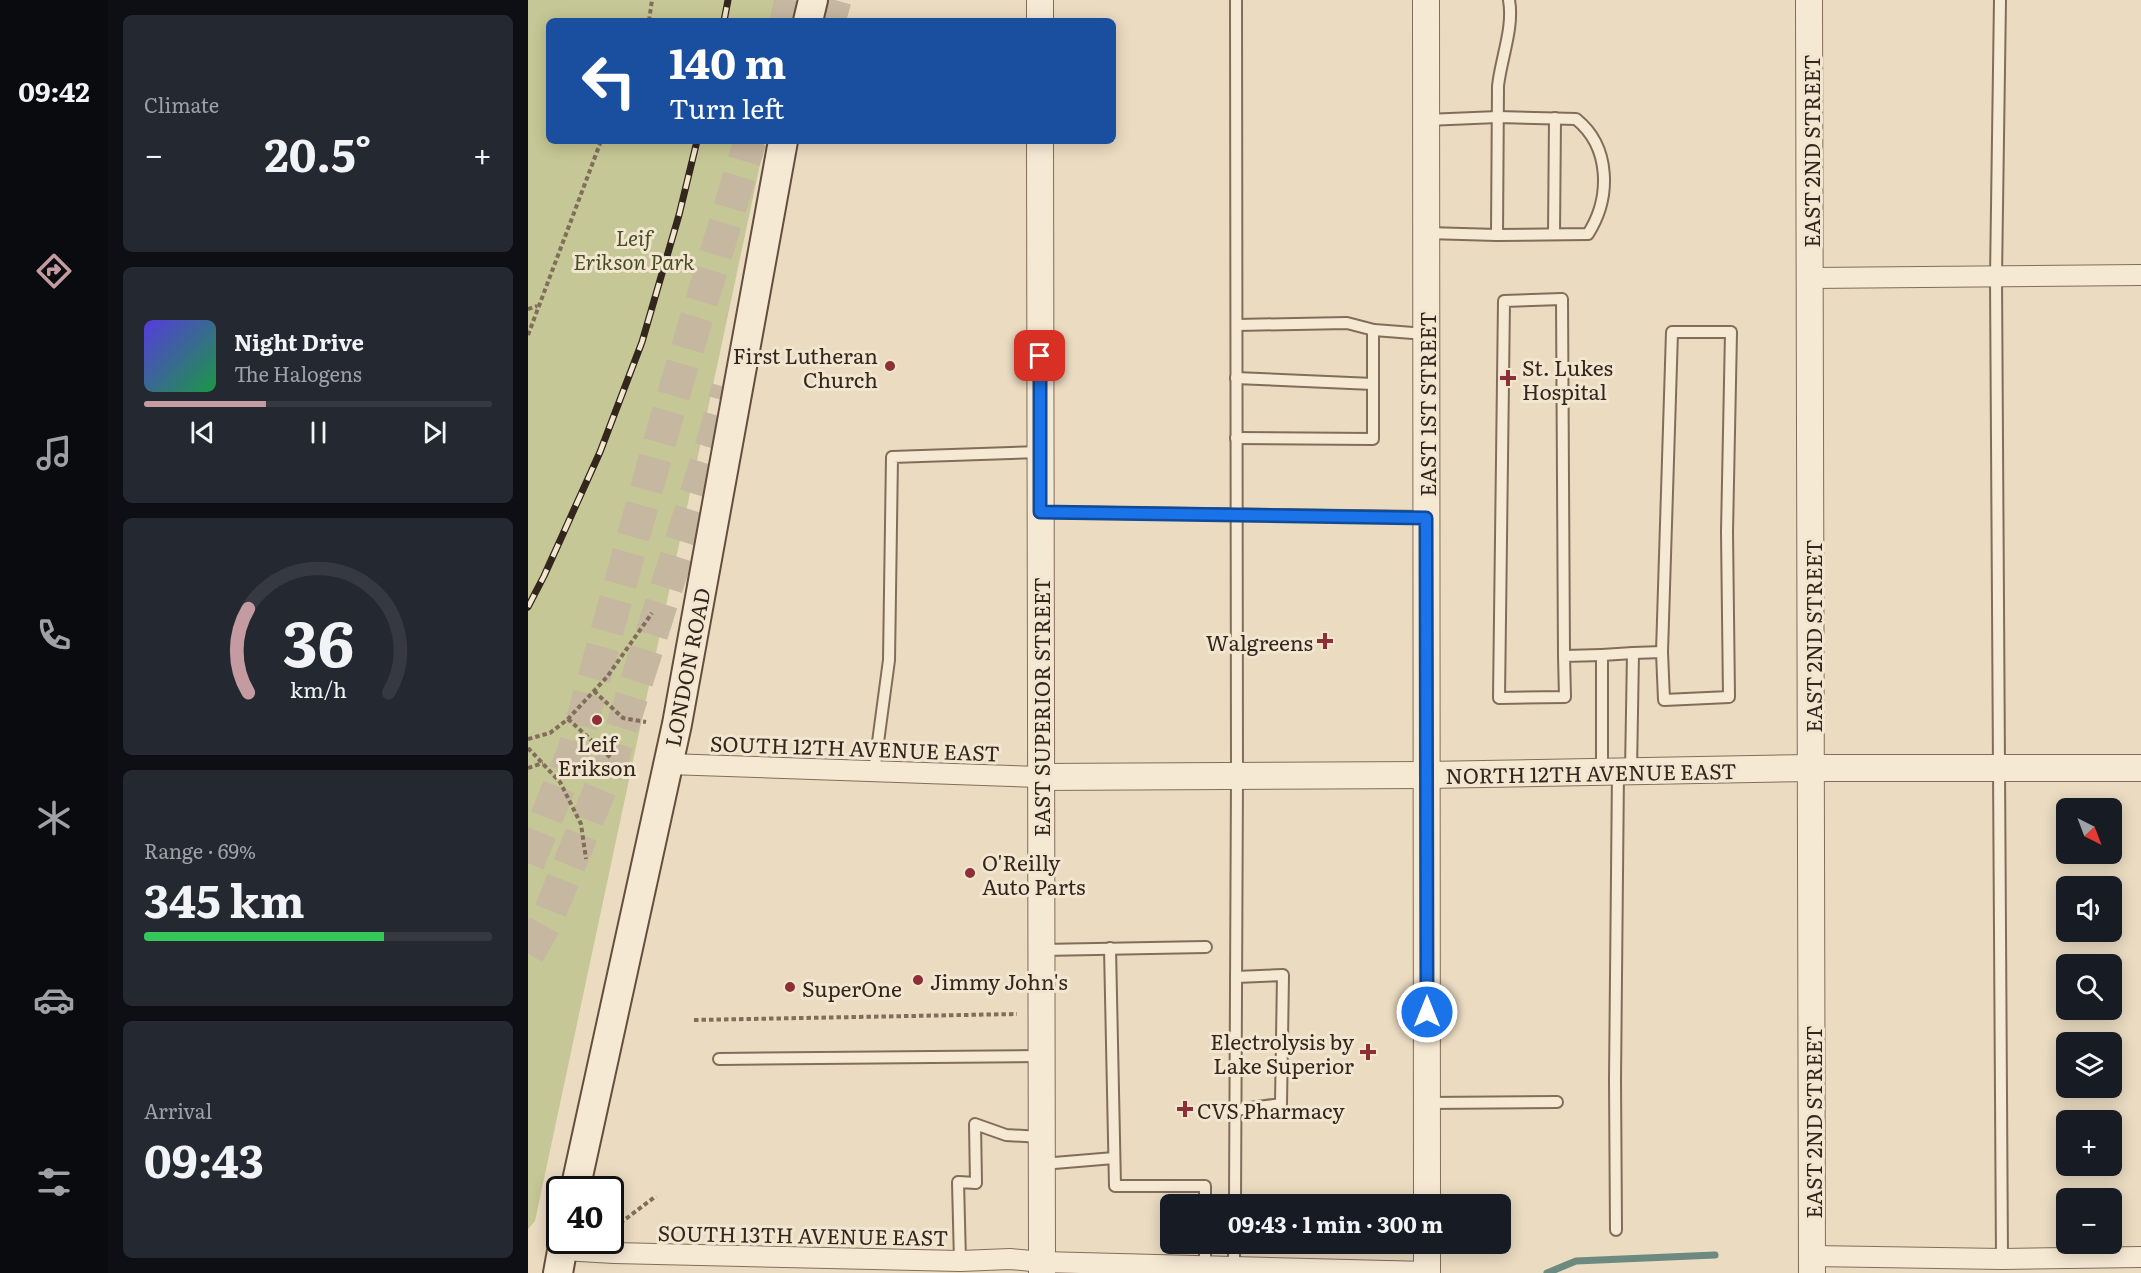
<!DOCTYPE html>
<meta charset="utf-8">
<style>
body{margin:0;font-family:Literata,serif;background:#242831;color:#f1f3f6;height:100vh;display:flex;flex-direction:column;font-size:22px;white-space:nowrap}
*{box-sizing:border-box;margin:0}
p{font-size:20px;color:#9ea1a6}
.icon{flex:none;width:33px;height:33px;fill:none;stroke:currentColor;stroke-width:2;stroke-linecap:round;stroke-linejoin:round}
.map{position:relative;flex:1;overflow:hidden}
.side{display:flex;flex-direction:column;gap:15px;padding:15px;background:#0d0f14;width:420px}
.side>*{flex:none}
.top-card{position:absolute;left:18px;top:18px;width:570px;height:126px;border-radius:9px;box-shadow:0 3px 15px #0003;background:#1a4fa0;color:#fff;overflow:hidden}
.needle{width:39px;rotate:138deg}
.controls{position:absolute;left:1528px;top:798px;display:grid;gap:12px}
.controls a{display:grid;place-items:center;width:66px;height:66px;border-radius:9px;background:#171b24;box-shadow:0 3px 15px #0003;font-size:30px}
.speed{position:absolute;left:18px;top:1176px;display:flex;gap:12px;font-size:30px;font-weight:700;text-align:center}
.speed>*{display:grid;place-content:center;width:78px;height:78px;border-radius:50%;background:#171b24;box-shadow:0 3px 15px #0003;line-height:1}
.speed .limit{border:3px solid #111;border-radius:9px;background:#fff;color:#111}
.pin{position:absolute;display:grid;place-items:center;width:51px;height:51px;color:#fff;margin:-26px;border-radius:12px;box-shadow:0 3px 9px #0006}
.me{position:absolute;width:66px;margin:-33px;rotate:0deg;stroke-linejoin:round;filter:drop-shadow(0 0 4px #0008)}
.turn{display:flex;align-items:center;gap:21px;height:126px;padding:0 24px;font-size:27px}
.turn .icon{width:78px;height:78px;stroke-width:2.5}
.turn b{display:block;font-size:42px;line-height:51px}
.big{font-size:45px;font-weight:700;line-height:1.1}
.side .widget{flex:1;display:flex;flex-direction:column;justify-content:center;gap:9px;min-width:0;padding:0 21px;border-radius:9px;background:#242831}
.side .dial{align-items:center;gap:0}
.dial svg{height:156px;overflow:visible;fill:none;stroke:#363941;stroke-width:7;stroke-linecap:round;text-anchor:middle}
.dial text{fill:#f1f3f6;stroke:none}
.song{display:flex;align-items:center;gap:18px}
.cover{width:72px;height:72px;border-radius:9px;background:linear-gradient(135deg,hsl(250 70% 55%),hsl(140 70% 35%))}
.played{height:6px;border-radius:3px;background:linear-gradient(90deg,#c49ba0 35%,#363941 35%)}
.keys{display:flex;justify-content:space-around;direction:ltr}
.heat{display:flex;justify-content:space-between;align-items:center;font-size:33px;direction:ltr}
.charge{height:9px;border-radius:4px;background:linear-gradient(90deg,#34c759 69%,#363941 0)}
.trip{position:absolute;left:632px;top:1194px;width:351px;height:60px;border-radius:9px;background:#171b24;box-shadow:0 3px 15px #0003;font-weight:700;line-height:60px;text-align:center}
main{display:flex;flex:1;min-height:0}
.tab-bar{display:flex;flex-direction:column;width:108px;justify-content:space-around;align-items:center;background:#090b0e;color:#9ea1a6}
.tab-bar .icon{width:42px;height:42px}
.tab-bar .current{color:#c49ba0}
.tab-bar b{font-size:27px;color:#f1f3f6}
.map>svg:first-child{display:block}
.green{fill:#c5c796}
.lines{fill:none;stroke-linecap:round;stroke-linejoin:round}
.stream{stroke:#6c8a80;stroke-width:7}
.motorway-tunnel{stroke:#c5b7a0;stroke-width:33;stroke-dasharray:33 16;stroke-linecap:butt}
.service-casing{stroke:#826d5a;stroke-width:14}
.minor-casing{stroke:#826d5a;stroke-width:22}
.tertiary-casing{stroke:#826d5a;stroke-width:28}
.secondary-casing{stroke:#644e3e;stroke-width:32}
.path{stroke:#826d5a;stroke-width:4;stroke-dasharray:4.5 3;stroke-linecap:butt}
.service{stroke:#f6e9d4;stroke-width:10}
.minor{stroke:#f6e9d4;stroke-width:20}
.tertiary{stroke:#f6e9d4;stroke-width:26}
.secondary{stroke:#f6e9d4;stroke-width:28}
.rail-casing{stroke:#33261d;stroke-width:7}
.rail{stroke:#f2e6d0;stroke-width:4.5;stroke-dasharray:14;stroke-linecap:butt}
.route-casing{stroke:#114b97;stroke-width:15}
.route{stroke:#1a73e8;stroke-width:10}
.poi-dot{fill:#8c2f36;stroke:#f2e6d0;stroke-width:2}
.labels{text-anchor:middle;dominant-baseline:central;stroke-width:6;stroke-linejoin:round;paint-order:stroke}
.street-label{font-size:21px;fill:#33261d;stroke:#f2e6d0}
.park-label{font-size:21px;font-style:italic;fill:#474e25;stroke:#f2e6d0}
.poi-label{font-size:21px;fill:#33261d;stroke:#f2e6d0;text-anchor:start}
</style>
<main>
<nav class="tab-bar">
<b>09:42</b>
<svg class="icon current" aria-label="directions" viewBox="0 0 24 24"><path d="M12 3l9 9-9 9-9-9zM9 14v-3h6M13 9l2 2-2 2"/></svg>
<svg class="icon" aria-label="music" viewBox="0 0 24 24"><path d="M9 18V5l10-2v13"/><circle cx="6" cy="18" r="3"/><circle cx="16" cy="16" r="3"/></svg>
<svg class="icon" aria-label="phone" viewBox="0 0 24 24"><path d="M5 4h4l2 5-3 2q2 4 5 5l2-3 5 2v4C11 20 4 13 5 4z"/></svg>
<svg class="icon" aria-label="climate" viewBox="0 0 24 24"><path d="M12 3v18M4 7l16 10M4 17L20 7"/></svg>
<svg class="icon" aria-label="car" viewBox="0 0 24 24"><path d="M5 17H2v-5l4-1 3-4h7l3 4 3 1v5h-3M9 17h6M6 11h13"/><circle cx="7" cy="17" r="2"/><circle cx="17" cy="17" r="2"/></svg>
<svg class="icon" aria-label="filters" viewBox="0 0 24 24"><path d="M4 7h16M4 17h16"/><circle cx="9" cy="7" r="2"/><circle cx="15" cy="17" r="2"/></svg>
</nav>
<section class="side">
<div class="widget"><p>Climate</p>
<div class="heat"><a>−</a><b class="big">20.5°</b><a>+</a></div>
</div>
<div class="widget">
<div class="song"><i class="cover"></i><div><b>Night Drive</b><p>The Halogens</p></div></div>
<div class="played"></div>
<div class="keys"><svg class="icon" aria-label="previous" viewBox="0 0 24 24"><path d="M18 5L8 12l10 7zM5 5v14"/></svg><svg class="icon" aria-label="pause" viewBox="0 0 24 24"><path d="M8 5v14M16 5v14"/></svg><svg class="icon" aria-label="next" viewBox="0 0 24 24"><path d="M6 5l10 7-10 7zM19 5v14"/></svg></div>
</div>
<div class="widget dial"><svg viewBox="0 0 100 80">
<path d="M14 69A42 42 0 1 1 86 69"/>
<path d="M14 69A42 42 0 0 1 14 26" stroke="#c49ba0"/>
<text x="50" y="56" font-size="32" font-weight="700">36</text>
<text x="50" y="72" font-size="11">km/h</text>
</svg></div>
<div class="widget"><p>Range · 69%</p><b class="big">345 km</b><div class="charge"></div></div>
<div class="widget"><p>Arrival</p><b class="big">09:43</b></div>
</section>
<div class="map">
<svg width="1613" height="1273" viewBox="0 0 1613 1273">
<rect width="100%" height="100%" fill="#eadbc1"/>
<polygon class="green" points="0,0 268,0 263,21 21,21 21,141 237,141 7,1221 0,1229"/>
<g class="lines">
<polyline class="stream" points="1019,1273 1048,1261 1187,1255"/>
<g class="motorway-tunnel">
<polyline points="258,21 263,0"/>
<polyline points="301,21 307,0"/>
<polyline points="0,863 46,750 137,423 222,141"/>
<polyline points="0,954 18,922 83,762 185,441 200,388"/>
</g>
<defs>
<g id="service">
<polyline points="1472,0 1468,277 1474,1259"/>
<path d="M898,120L970,117L1048,119C1083,147 1083,198 1060,234L969,235L899,233"/>
<polyline points="1026,234 1027,118"/>
<path d="M969,235L970,86C973,58 986,28 981,0"/>
<polyline points="709,325 819,323 846,330 898,334"/>
<polyline points="708,378 845,384"/>
<polyline points="708,438 845,439 845,330"/>
<polyline points="513,512 898,517"/>
<polyline points="1105,653 1134,652 1144,332 1203,332 1199,532 1201,697 1136,700 1134,652"/>
<polyline points="1036,656 1037,697 971,698 976,301 1034,299 1036,656 1074,655"/>
<polyline points="346,772 361,660 364,457 512,452"/>
<polyline points="1074,772 1074,655 1105,653 1103,771"/>
<polyline points="582,948 587,1186 677,1186 677,1204"/>
<polyline points="513,950 678,947"/>
<polyline points="191,1059 513,1056"/>
<polyline points="899,1103 1029,1102"/>
<polyline points="707,1110 753,1104 755,975 708,977"/>
<polyline points="514,1164 586,1158"/>
<polyline points="707,1204 709,777 708,0"/>
<polyline points="1088,1230 1087,1080 1090,772"/>
<polyline points="432,1261 430,1182 448,1183 447,1124 478,1135 513,1137"/>
<polyline points="677,1265 677,1244"/>
<polyline points="706,1270 706,1244"/>
</g>
<g id="minor">
<polyline points="1283,278 1613,275"/>
<polyline points="140,764 512,777"/>
<polyline points="35,1250 86,1253 432,1261 482,1259 514,1262 899,1272"/>
<polyline points="1284,1256 1474,1259 1613,1257"/>
</g>
<g id="tertiary">
<polyline points="512,0 512,21"/>
<polyline points="898,0 899,1204"/>
<polyline points="1281,0 1284,1273"/>
<polyline points="512,141 514,1273"/>
<polyline points="512,777 898,775 1284,768 1613,768"/>
<polyline points="899,1244 899,1273"/>
</g>
<g id="secondary">
<polyline points="280,21 285,0"/>
<polyline points="47,1190 149,724 255,141"/>
<polyline points="30,1273 36,1240"/>
</g>
</defs>
<use href="#service" class="service-casing"/>
<use href="#minor" class="minor-casing"/>
<use href="#tertiary" class="tertiary-casing"/>
<use href="#secondary" class="secondary-casing"/>
<g class="path">
<polyline points="121,21 124,0"/>
<polyline points="0,309 9,306"/>
<polyline points="0,335 73,141"/>
<polyline points="66,691 95,718 118,722"/>
<polyline points="40,719 84,759"/>
<polyline points="0,739 22,733 40,719 79,677 124,613"/>
<polyline points="0,748 32,782 53,824 58,859"/>
<polyline points="0,768 15,763"/>
<polyline points="166,1020 489,1014"/>
<polyline points="84,1223 95,1221 128,1196"/>
</g>
<use href="#service" class="service"/>
<use href="#minor" class="minor"/>
<use href="#tertiary" class="tertiary"/>
<use href="#secondary" class="secondary"/>
<defs>
<g id="rail">
<polyline points="196,21 200,0"/>
<polyline points="0,607 16,576 72,452 114,342 151,215 169,141"/>
</g>
</defs>
<use href="#rail" class="rail-casing"/>
<use href="#rail" class="rail"/>
</g>
<g class="lines">
<defs>
<polyline id="route" points="512,356 512,512 898,518 899,1012"/>
</defs>
<use href="#route" class="route-casing"/>
<use href="#route" class="route"/>
</g>
<g class="poi-dot">
<circle cx="362" cy="366" r="6"/>
<path d="M977 369h6v6h6v6h-6v6h-6v-6h-6v-6h6z"/>
<path d="M794 632h6v6h6v6h-6v6h-6v-6h-6v-6h6z"/>
<circle cx="69" cy="720" r="6"/>
<circle cx="442" cy="873" r="6"/>
<circle cx="390" cy="980" r="6"/>
<circle cx="262" cy="987" r="6"/>
<path d="M837 1043h6v6h6v6h-6v6h-6v-6h-6v-6h6z"/>
<path d="M654 1100h6v6h6v6h-6v6h-6v-6h-6v-6h6z"/>
</g>
<g class="labels">
<g class="street-label">
<text transform="translate(1282 151) rotate(-90)">EAST 2ND STREET</text>
<text transform="translate(898 404) rotate(-90)">EAST 1ST STREET</text>
<text transform="translate(1284 636) rotate(-90)">EAST 2ND STREET</text>
<text transform="translate(158 667) rotate(-79)">LONDON ROAD</text>
<text transform="translate(512 707) rotate(-90)">EAST SUPERIOR STREET</text>
<text transform="translate(327 747) rotate(2)">SOUTH 12TH AVENUE EAST</text>
<text transform="translate(1063 772) rotate(-1)">NORTH 12TH AVENUE EAST</text>
<text transform="translate(1284 1122) rotate(-90)">EAST 2ND STREET</text>
<text transform="translate(275 1234) rotate(1)">SOUTH 13TH AVENUE EAST</text>
</g>
<g class="park-label">
<text x="106" y="236">Leif<tspan x="106" dy="24">Erikson Park</tspan></text>
</g>
<g class="poi-label">
<text x="350" y="354" text-anchor="end">First Lutheran<tspan x="350" dy="24">Church</tspan></text>
<text x="994" y="366">St. Lukes<tspan x="994" dy="24">Hospital</tspan></text>
<text x="785" y="641" text-anchor="end">Walgreens</text>
<text x="69" y="742" text-anchor="middle">Leif<tspan x="69" dy="24">Erikson</tspan></text>
<text x="454" y="861">O'Reilly<tspan x="454" dy="24">Auto Parts</tspan></text>
<text x="402" y="980">Jimmy John's</text>
<text x="274" y="987">SuperOne</text>
<text x="826" y="1040" text-anchor="end">Electrolysis by<tspan x="826" dy="24">Lake Superior</tspan></text>
<text x="669" y="1109">CVS Pharmacy</text>
</g>
</g>
</svg>
<div class="controls">
<a><svg class="needle" viewBox="-14 -14 28 28"><path d="M0-13l5 13h-10z" fill="#e53935"/><path d="M0 13l5-13h-10z" fill="#9ea1a6"/></svg></a>
<a><svg class="icon" aria-label="sound" viewBox="0 0 24 24"><path d="M4 9h4l5-4v14l-5-4H4zM17 9q2 3 0 6"/></svg></a>
<a><svg class="icon" aria-label="search" viewBox="0 0 24 24"><circle cx="10" cy="10" r="6"/><path d="M15 15l6 6"/></svg></a>
<a><svg class="icon" aria-label="layers" viewBox="0 0 24 24"><path d="M12 4l9 5-9 5-9-5zM3 14l9 5 9-5"/></svg></a>
<a>+</a>
<a>−</a>
</div>
<div class="speed"><div class="limit">40</div></div>
<div class="pin" style="left:512px;top:356px;background:#d93025"><svg class="icon" aria-label="arrive" viewBox="0 0 24 24"><path d="M6 21V4h12l-3 4 3 4H6"/></svg></div>
<svg class="me" style="left:899px;top:1012px" viewBox="-20 -20 40 40"><circle r="17" fill="#1a73e8" stroke="#fff" stroke-width="3"/><path d="M0-11L8 9 0 5-8 9z" fill="#fff"/></svg>
<div class="trip">09:43 · 1 min · 300 m</div>
<div class="top-card">
<div class="turn"><svg class="icon" aria-label="left" viewBox="0 0 24 24"><path d="M17 20v-9H6M10 6l-5 5 5 5"/></svg><div><b>140 m</b>Turn left</div></div>
</div>
</div>
</main>
